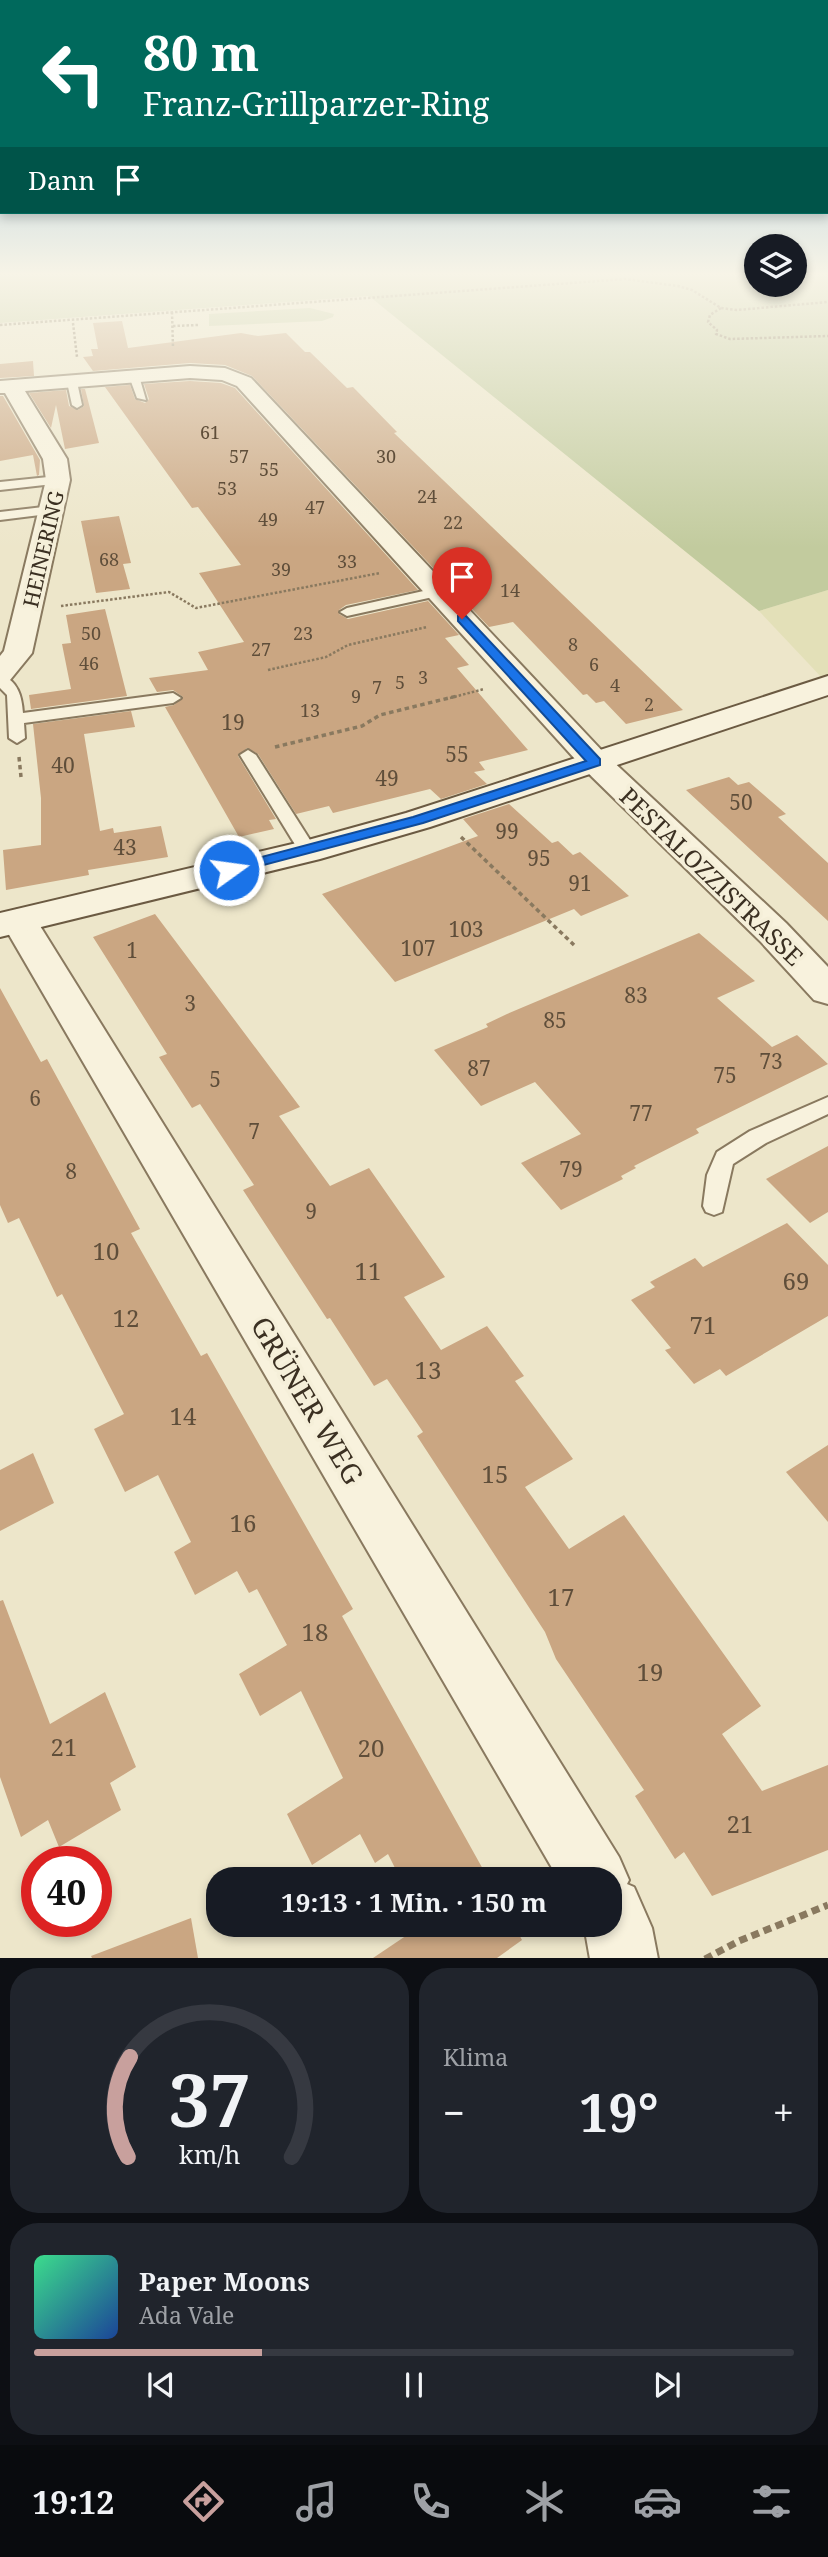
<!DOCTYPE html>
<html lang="de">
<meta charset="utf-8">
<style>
body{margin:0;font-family:"Noto Serif",serif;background:#20242c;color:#f1f3f6;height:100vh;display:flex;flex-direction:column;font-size:26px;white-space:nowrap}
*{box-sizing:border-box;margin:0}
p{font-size:23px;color:#9ea1a6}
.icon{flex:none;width:38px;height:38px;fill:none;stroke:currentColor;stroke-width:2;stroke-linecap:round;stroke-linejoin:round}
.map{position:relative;height:1958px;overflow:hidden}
.drawer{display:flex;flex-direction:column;gap:10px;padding:10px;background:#0d0f14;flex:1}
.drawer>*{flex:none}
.top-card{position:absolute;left:0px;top:0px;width:830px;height:214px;box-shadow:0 4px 10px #0003;background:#00695c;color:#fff;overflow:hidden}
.controls{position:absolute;left:744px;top:234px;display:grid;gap:14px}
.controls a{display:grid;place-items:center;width:63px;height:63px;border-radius:50%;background:#171b24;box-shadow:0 4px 10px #0003;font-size:35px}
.speed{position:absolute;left:21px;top:1846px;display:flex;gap:14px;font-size:35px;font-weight:700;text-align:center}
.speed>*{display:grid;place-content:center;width:91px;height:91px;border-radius:50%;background:#171b24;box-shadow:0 4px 10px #0003;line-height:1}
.speed .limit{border:10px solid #d22;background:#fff;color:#111}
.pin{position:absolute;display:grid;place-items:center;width:60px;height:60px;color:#fff;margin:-72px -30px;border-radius:50% 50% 50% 0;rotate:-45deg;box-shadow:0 0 7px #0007}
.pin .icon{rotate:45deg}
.me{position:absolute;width:77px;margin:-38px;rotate:76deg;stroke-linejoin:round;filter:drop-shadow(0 0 5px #0008)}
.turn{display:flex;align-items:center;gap:24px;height:147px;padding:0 28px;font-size:32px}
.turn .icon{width:91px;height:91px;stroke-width:2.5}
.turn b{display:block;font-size:49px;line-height:60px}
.then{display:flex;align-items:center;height:66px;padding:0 28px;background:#0003;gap:14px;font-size:26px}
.big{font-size:52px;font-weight:700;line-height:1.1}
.drawer .widget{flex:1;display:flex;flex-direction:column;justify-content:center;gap:10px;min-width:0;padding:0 24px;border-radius:28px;background:#20242c}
.drawer .dial{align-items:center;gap:0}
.dial svg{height:182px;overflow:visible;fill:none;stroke:#363941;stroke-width:7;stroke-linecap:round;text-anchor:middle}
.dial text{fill:#f1f3f6;stroke:none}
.song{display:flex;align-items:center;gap:21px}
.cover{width:84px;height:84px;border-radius:10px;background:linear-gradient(135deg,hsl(150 70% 55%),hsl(220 70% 35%))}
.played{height:7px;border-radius:4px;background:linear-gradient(90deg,#c8a09d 30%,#363941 30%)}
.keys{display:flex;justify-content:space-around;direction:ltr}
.heat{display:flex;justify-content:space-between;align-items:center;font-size:38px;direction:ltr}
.drawer .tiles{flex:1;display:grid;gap:10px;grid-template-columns:1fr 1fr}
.widget:last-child{grid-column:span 2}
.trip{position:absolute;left:206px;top:1867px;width:416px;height:70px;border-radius:28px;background:#171b24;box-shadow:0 4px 10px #0003;font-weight:700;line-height:70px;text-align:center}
.tab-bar{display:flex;height:112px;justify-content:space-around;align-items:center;background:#090b0e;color:#9ea1a6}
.tab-bar .icon{width:49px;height:49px}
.tab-bar .on{color:#c8a09d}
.tab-bar b{font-size:32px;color:#f1f3f6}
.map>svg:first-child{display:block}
.farmland{fill:#e3e0b8}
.green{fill:#c2cb9e}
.building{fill:#caa682}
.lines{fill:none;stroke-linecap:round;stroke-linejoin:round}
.lane-casing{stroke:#89795f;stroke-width:4}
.street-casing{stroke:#89795f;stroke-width:4}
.secondary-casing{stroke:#6b5a42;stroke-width:4}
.path-far2{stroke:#89795f;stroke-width:2.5;stroke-dasharray:2.5 2;stroke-linecap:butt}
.path-far1{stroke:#89795f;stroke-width:3.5;stroke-dasharray:4.5 3.5;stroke-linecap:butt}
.path{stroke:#89795f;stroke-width:7;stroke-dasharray:8 5;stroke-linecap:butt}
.lane{fill:#f8f2dd;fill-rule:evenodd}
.street{fill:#f8f2dd;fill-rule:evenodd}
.secondary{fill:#f8f2dd;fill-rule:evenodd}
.route{fill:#1a73e8;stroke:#114b97;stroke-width:2}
.labels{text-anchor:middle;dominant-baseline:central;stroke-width:7;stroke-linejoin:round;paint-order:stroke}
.far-number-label{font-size:18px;fill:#5f4e3a}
.far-street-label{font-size:21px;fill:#3b3022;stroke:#f5efd9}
.number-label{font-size:21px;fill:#5f4e3a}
.street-label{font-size:24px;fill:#3b3022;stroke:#f5efd9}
.near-number-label{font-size:24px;fill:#5f4e3a}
.near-street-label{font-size:28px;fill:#3b3022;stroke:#f5efd9}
</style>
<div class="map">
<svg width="828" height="1959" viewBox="0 0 828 1959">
<rect width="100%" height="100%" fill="#ede6ca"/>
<polygon class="farmland" points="828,590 828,679 824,680 759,611"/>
<g class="green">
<polygon points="0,274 756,274 756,285 794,285 795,274 828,274 828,590 759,611 369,296 0,323"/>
<polygon points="310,308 334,314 333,317 322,321 209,326 209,314"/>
</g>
<g class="building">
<polygon points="122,321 128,348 241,333 258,336 286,333 305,352 310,352 347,388 353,387 397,432 394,433 683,710 626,724 604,701 596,703 587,694 583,695 513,622 489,627 252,376 225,365 190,363 93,371 83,357 93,356 91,349 98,349 93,323"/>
<polygon points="33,361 34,376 0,378 0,364"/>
<polygon points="190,381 221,383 235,388 418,590 346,605 339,610 339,614 348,619 428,601 459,635 445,638 469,665 457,668 528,750 479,762 485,770 474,772 487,784 441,799 430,789 333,813 329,806 296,814 258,754 247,748 238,756 276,819 269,820 274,829 239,837 165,707 174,705 183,697 173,690 157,692 149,678 208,670 198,652 244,642 199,573 241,565 198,507 192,508 105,387 130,385 135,399 145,403 149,399 144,384"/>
<polygon points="81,389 85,389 99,443 65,449 56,405 51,428 29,393 66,390 69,406 78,410 84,406"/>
<polygon points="0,396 3,396 40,460 39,475 37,476 33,455 0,461"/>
<polygon points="119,516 131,563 123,564 130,589 96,593 81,521"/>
<polygon points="105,609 127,696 31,709 29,695 71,689 62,644 71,643 66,615"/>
<polygon points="131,711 135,727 84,734 100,831 113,828 114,833 161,826 168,857 88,870 89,875 6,890 3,850 41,845 41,798 33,724"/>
<polygon points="729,777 738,785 749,782 786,814 778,817 828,863 828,921 686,790"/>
<polygon points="509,804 552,843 558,841 573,855 580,852 629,896 581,916 574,909 395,982 322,894 478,836 463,819"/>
<polygon points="155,914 300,1107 279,1116 330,1186 369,1168 445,1277 404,1297 441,1350 487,1326 524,1376 515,1381 573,1459 525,1487 569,1549 624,1515 761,1706 722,1734 762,1791 828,1765 828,1850 712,1896 684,1852 675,1859 635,1796 644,1790 556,1659 545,1632 417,1436 423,1432 387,1379 374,1386 330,1318 327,1319 243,1190 254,1185 200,1104 192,1108 159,1057 167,1054 93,937"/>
<polygon points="699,933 755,981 717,998 772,1047 797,1035 828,1064 696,1129 699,1133 634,1166 636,1168 621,1176 623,1179 561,1210 521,1163 581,1134 535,1082 481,1106 434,1050 488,1027 486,1024 507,1014"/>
<polygon points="0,988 41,1062 47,1059 140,1229 131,1233 201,1356 207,1353 353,1609 342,1616 489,1880 401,1880 388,1854 375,1863 360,1834 312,1865 287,1814 343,1778 301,1691 260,1716 239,1674 287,1645 257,1589 249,1593 237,1571 195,1595 174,1552 191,1542 158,1475 125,1492 94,1429 124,1414 62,1294 57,1297 19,1218 8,1223 0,1205"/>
<polygon points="828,1146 828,1212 810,1223 766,1179"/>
<polygon points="787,1223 828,1265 828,1316 726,1376 720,1369 694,1384 665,1350 671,1348 631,1300 655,1287 650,1282 695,1258 703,1267"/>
<polygon points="828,1445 828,1522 786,1472"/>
<polygon points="33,1453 54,1503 0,1531 0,1470"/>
<polygon points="3,1600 50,1724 105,1692 136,1767 110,1783 121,1810 59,1847 48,1820 21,1837 0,1777 0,1601"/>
<polygon points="191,1918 198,1958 92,1958 91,1956"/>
<polygon points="422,1925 514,1925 522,1940 497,1958 373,1958"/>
</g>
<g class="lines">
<defs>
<g id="lane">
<polygon points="134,373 139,376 146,400 137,398 129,376"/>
<polygon points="72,379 77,382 82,405 77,408 72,405 67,382"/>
<polygon points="58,476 62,477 62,483 0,490 0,482"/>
<polygon points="52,506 58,510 56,513 0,520 0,512"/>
<polygon points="437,588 444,592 442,595 347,616 340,612 347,608"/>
<path d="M0,675C18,680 22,697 23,713L173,693L181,698L173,703L24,723L25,738L17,743L9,738L7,695L0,688Z"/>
<polygon points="248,750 256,755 317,851 314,855 308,856 299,851 240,755"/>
<polygon points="828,1097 828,1114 766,1143 733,1164 722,1212 714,1215 706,1212 703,1206 707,1175 717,1152 750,1131"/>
</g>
<g id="street">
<polygon points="190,366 225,368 251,378 606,755 786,923 828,967 828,1004 814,1000 760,941 584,769 237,386 222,380 190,378 25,391 67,459 70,480 32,653 10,680 0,683 0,656 4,651 46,480 43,459 5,393 0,393 0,381"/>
<polygon points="19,909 32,913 37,921 619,1857 629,1880 627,1884 634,1887 652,1928 658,1959 590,1959 584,1925 611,1925 611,1880 559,1880 1,921 6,913"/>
</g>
<polygon id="secondary" points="828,676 828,695 430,827 320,859 0,937 0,913 301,842 406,813"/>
</defs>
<use href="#lane" class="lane-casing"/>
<use href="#street" class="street-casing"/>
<use href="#secondary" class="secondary-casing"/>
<g class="path-far2">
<polyline points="721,308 710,315 708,322 717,330 716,334 730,339 828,336"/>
<polyline points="172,312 173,348"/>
<polyline points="73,323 77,357"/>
<polyline points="0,325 625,279 678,286 692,290 721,308 737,310 828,302"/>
<polyline points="173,326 198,325"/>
<polyline points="61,606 169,592 196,608 380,573"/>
<polyline points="268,670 326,657 348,645 427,627"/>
<polyline points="450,698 484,689"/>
</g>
<g class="path-far1">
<polyline points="275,747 362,726 380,715 457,696"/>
<polyline points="19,757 21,777"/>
<polyline points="461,837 574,945"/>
</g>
<polyline class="path" points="705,1959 739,1941 828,1905"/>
<use href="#lane" class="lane"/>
<use href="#street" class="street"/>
<use href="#secondary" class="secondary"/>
</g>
<linearGradient id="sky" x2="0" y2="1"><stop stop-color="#8fbad7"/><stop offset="0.5" stop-color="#f7f4e7"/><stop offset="1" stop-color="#f7f4e7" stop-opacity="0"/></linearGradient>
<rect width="828" height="548" fill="url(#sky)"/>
<polygon class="route" points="458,616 466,616 600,759 600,765 423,823 229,874 224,873 222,870 224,867 413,817 586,761 458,621"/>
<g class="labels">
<g class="far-number-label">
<text x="210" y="432">61</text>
<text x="239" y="456">57</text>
<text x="386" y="456">30</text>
<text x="269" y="469">55</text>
<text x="227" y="488">53</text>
<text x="427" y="496">24</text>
<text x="315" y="507">47</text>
<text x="268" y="519">49</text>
<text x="453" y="522">22</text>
<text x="109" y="559">68</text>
<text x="347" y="561">33</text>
<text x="281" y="569">39</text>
<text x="510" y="590">14</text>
<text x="91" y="633">50</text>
<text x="303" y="633">23</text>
<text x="573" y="644">8</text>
<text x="261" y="649">27</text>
<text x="89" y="663">46</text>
<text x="594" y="664">6</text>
<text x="423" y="677">3</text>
<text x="400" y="682">5</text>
<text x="615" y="685">4</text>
<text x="377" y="687">7</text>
<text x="356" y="696">9</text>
<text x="649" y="704">2</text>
<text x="310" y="710">13</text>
</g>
<g class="far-street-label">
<text transform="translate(43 549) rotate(-77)">HEINERING</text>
</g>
<g class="number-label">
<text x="233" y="722">19</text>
<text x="457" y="754">55</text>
<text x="63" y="765">40</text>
<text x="387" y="778">49</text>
<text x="741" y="802">50</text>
<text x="507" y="831">99</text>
<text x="125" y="847">43</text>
<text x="539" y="858">95</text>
<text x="580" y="883">91</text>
<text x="466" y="929">103</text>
<text x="418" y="948">107</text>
<text x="132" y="950">1</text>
<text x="636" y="995">83</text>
<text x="190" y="1003">3</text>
<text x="555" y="1020">85</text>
<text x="771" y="1061">73</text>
<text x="479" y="1068">87</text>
<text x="725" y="1075">75</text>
<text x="215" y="1079">5</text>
<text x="35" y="1098">6</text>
<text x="641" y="1113">77</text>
<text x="254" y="1131">7</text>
<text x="571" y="1169">79</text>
<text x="71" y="1171">8</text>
<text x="311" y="1211">9</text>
</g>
<g class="street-label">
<text transform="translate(712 876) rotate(44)">PESTALOZZISTRASSE</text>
</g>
<g class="near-number-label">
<text x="106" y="1250">10</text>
<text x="368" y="1270">11</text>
<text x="796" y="1280">69</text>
<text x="126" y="1317">12</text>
<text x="703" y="1324">71</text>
<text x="428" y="1369">13</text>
<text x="183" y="1415">14</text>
<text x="495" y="1473">15</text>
<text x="243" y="1522">16</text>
<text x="561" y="1596">17</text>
<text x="315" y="1631">18</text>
<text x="650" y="1671">19</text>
<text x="64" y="1746">21</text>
<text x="371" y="1747">20</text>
<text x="740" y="1823">21</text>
</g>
<g class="near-street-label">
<text transform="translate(308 1400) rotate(59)">GRÜNER WEG</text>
</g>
</g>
</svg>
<div class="controls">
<a><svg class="icon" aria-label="layers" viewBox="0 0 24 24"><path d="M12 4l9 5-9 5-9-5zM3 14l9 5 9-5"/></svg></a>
</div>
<div class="speed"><div class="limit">40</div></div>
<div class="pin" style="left:462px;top:619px;background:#d93025"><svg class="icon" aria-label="arrive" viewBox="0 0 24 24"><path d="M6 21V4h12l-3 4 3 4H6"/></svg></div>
<svg class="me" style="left:229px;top:870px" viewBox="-20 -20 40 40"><circle r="17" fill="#1a73e8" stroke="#fff" stroke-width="3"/><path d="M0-11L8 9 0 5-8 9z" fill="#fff"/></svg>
<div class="trip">19:13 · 1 Min. · 150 m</div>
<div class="top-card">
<div class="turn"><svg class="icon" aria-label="left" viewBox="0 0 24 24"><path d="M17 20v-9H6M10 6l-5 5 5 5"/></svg><div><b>80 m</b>Franz-Grillparzer-Ring</div></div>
<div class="then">Dann<svg class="icon" aria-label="arrive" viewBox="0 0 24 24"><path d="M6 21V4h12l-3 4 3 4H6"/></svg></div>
</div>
</div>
<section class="drawer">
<div class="tiles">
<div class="widget dial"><svg viewBox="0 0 100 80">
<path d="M14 69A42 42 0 1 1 86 69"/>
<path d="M14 69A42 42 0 0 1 15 25" stroke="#c8a09d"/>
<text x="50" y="56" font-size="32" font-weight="700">37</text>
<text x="50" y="72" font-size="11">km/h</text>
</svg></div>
<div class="widget"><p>Klima</p>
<div class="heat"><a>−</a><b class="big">19°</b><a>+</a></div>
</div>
<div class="widget">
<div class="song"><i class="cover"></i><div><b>Paper Moons</b><p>Ada Vale</p></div></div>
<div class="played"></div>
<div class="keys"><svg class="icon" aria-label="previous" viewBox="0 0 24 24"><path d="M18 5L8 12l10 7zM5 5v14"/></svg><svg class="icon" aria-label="pause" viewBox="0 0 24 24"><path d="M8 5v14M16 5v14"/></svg><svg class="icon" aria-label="next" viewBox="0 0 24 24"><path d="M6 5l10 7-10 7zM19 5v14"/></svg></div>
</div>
</div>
</section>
<nav class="tab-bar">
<b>19:12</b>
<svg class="icon on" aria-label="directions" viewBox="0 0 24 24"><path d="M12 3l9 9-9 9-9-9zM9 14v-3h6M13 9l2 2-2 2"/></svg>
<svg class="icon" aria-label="music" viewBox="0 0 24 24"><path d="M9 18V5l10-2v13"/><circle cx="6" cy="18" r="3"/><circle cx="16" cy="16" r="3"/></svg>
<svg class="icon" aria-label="phone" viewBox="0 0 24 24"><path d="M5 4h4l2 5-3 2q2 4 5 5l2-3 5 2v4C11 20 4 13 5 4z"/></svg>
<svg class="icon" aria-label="climate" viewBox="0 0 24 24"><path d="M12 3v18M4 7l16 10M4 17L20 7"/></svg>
<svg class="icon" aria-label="car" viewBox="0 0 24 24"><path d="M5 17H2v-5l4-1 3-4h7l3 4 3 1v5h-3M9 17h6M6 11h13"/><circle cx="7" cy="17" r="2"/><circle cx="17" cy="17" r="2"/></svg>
<svg class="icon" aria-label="filters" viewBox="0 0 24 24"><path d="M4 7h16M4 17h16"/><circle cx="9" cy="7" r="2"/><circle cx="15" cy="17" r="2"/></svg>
</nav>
